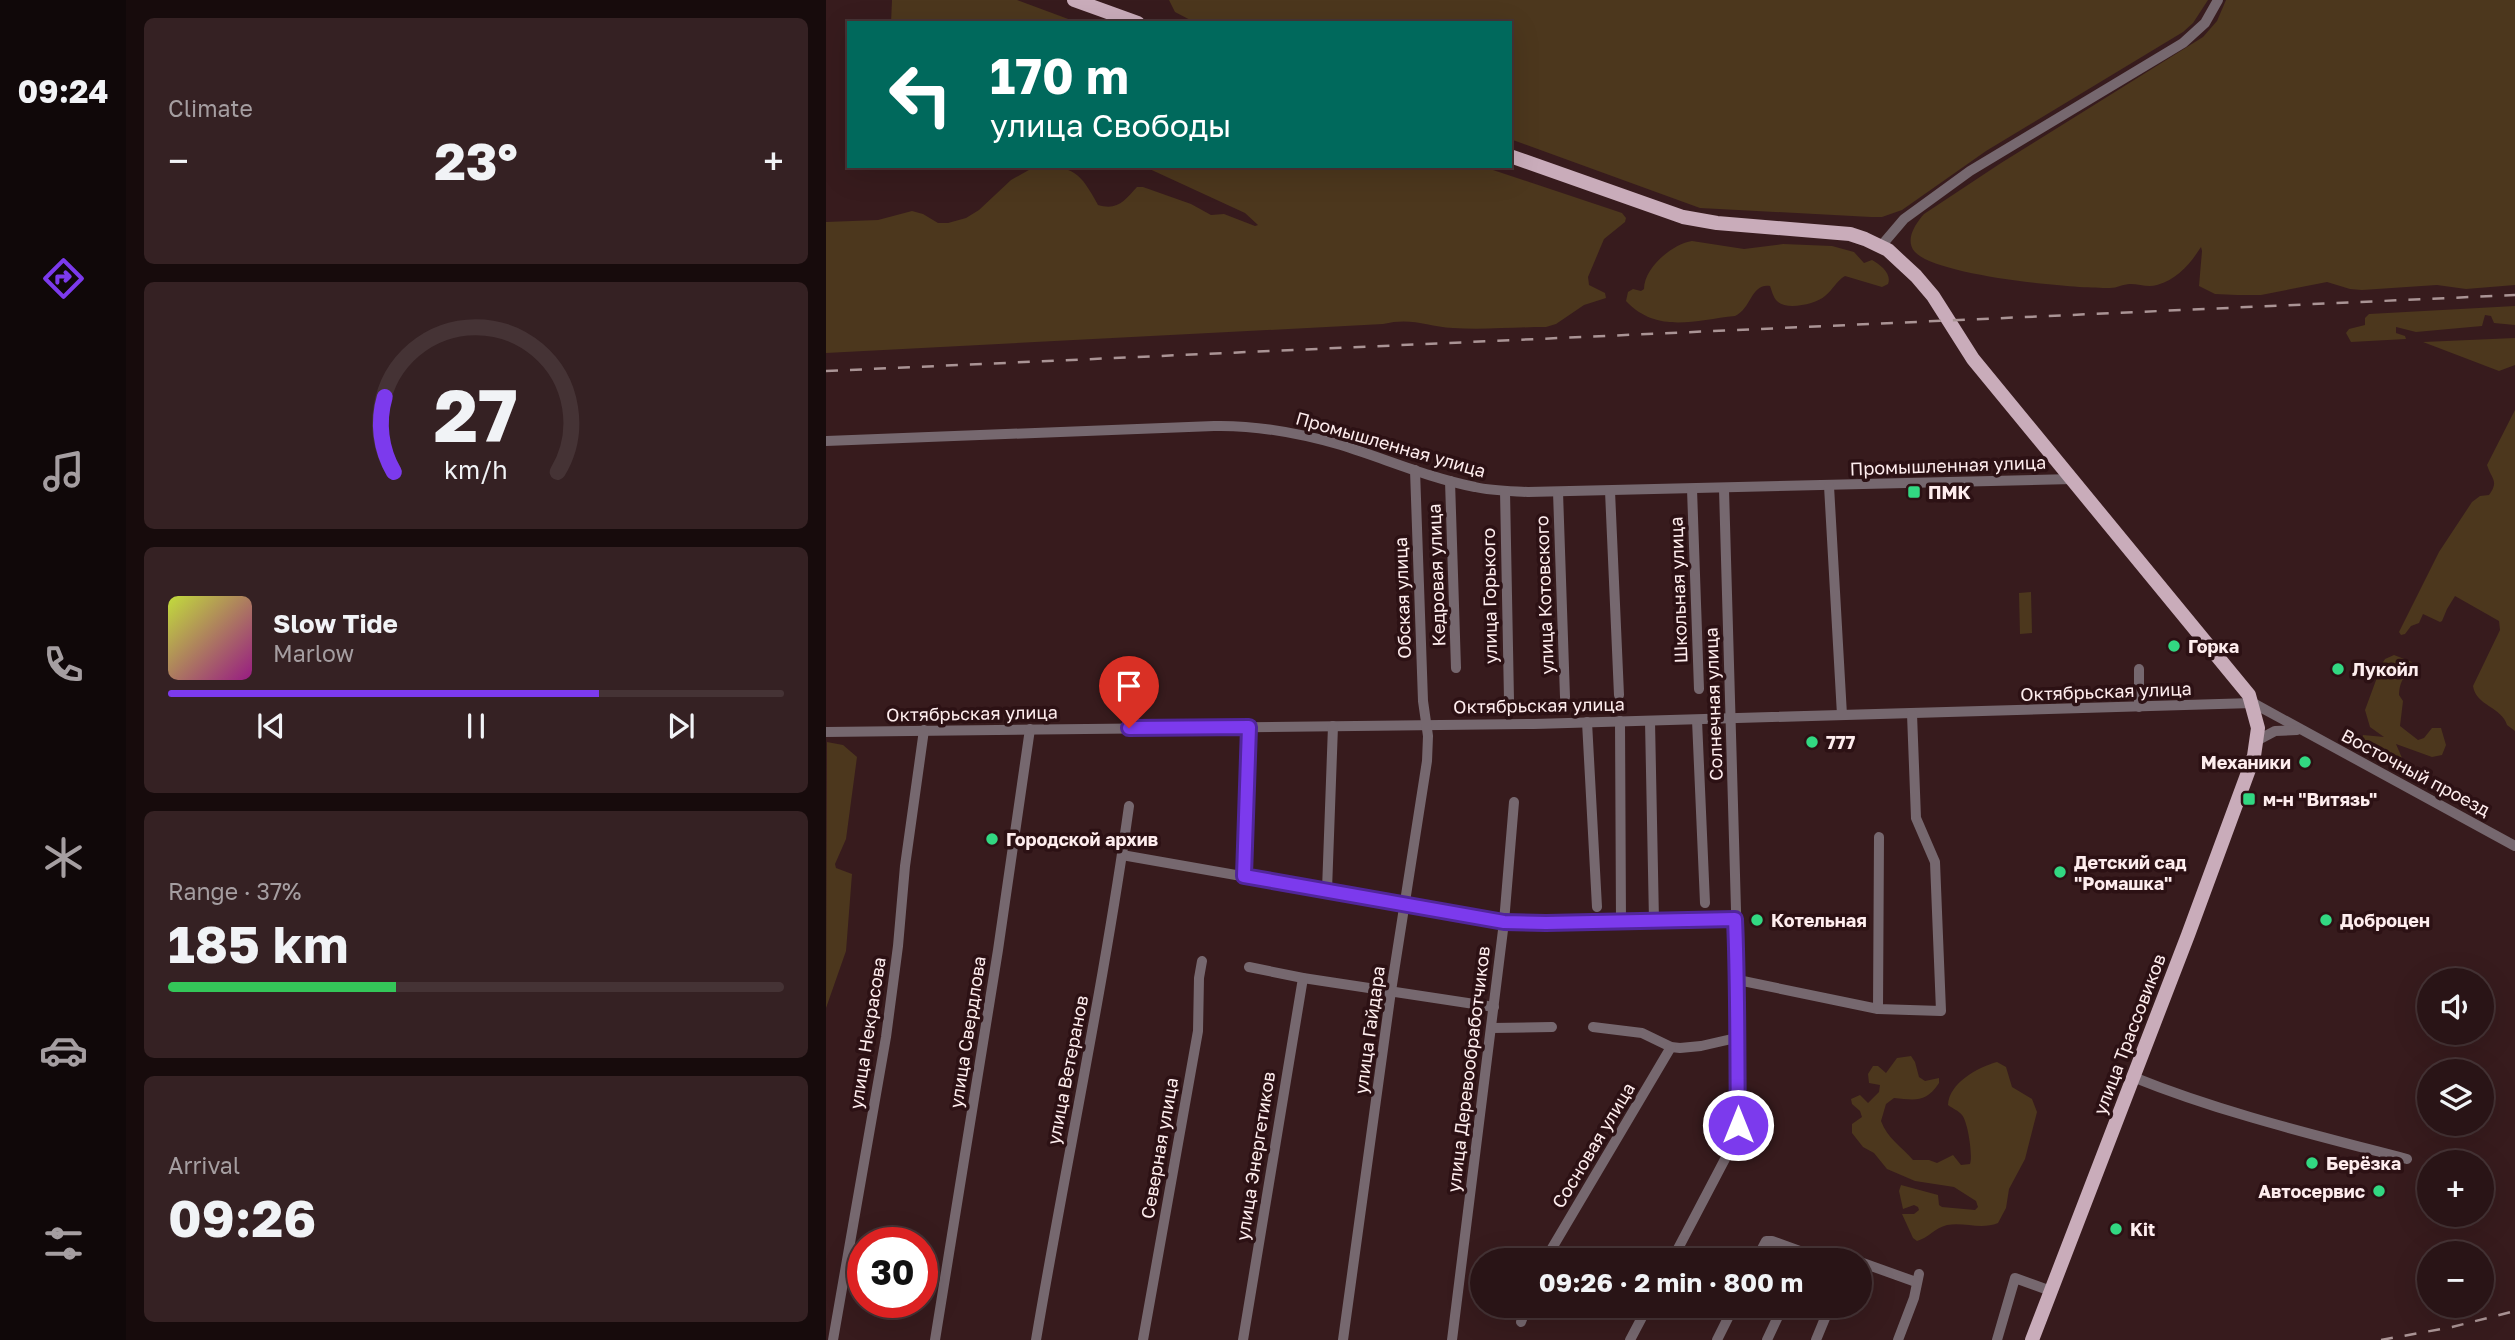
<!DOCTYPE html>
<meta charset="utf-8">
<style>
body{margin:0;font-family:"Golos Text",sans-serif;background:#352123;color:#f1f3f6;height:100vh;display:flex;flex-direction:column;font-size:26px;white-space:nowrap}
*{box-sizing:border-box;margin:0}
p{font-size:23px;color:#a59ea1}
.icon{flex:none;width:38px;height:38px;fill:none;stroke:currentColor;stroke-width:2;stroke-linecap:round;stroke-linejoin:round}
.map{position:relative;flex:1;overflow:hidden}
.sheet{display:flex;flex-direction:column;gap:18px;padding:18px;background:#170b0c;width:700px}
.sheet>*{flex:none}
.hud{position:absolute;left:21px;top:21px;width:665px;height:147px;border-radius:0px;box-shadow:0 7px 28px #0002,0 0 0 2px #453335;background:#00695c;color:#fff;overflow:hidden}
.buttons{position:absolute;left:1591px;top:968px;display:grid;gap:14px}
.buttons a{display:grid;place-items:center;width:77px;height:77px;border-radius:50%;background:#291416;box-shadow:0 7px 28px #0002,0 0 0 2px #453335;font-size:35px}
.speed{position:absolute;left:21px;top:1227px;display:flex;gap:14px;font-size:35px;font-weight:700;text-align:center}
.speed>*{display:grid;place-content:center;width:91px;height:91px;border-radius:50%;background:#291416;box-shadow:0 7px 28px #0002,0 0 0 2px #453335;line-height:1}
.speed .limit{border:10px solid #d22;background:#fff;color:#111}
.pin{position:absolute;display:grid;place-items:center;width:60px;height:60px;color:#fff;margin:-72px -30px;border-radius:50% 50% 50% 0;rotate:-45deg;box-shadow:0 0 7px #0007}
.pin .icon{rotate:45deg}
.me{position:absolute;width:77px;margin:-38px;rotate:0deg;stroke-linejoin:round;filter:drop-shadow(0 0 5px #0008)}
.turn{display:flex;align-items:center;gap:24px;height:147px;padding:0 28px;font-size:32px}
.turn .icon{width:91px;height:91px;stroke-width:2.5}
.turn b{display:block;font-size:49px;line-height:60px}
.big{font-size:52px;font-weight:700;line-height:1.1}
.sheet .card{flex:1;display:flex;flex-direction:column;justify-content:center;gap:10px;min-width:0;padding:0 24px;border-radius:10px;background:#352123}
.sheet .dial{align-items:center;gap:0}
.dial svg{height:182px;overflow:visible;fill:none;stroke:#453335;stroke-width:7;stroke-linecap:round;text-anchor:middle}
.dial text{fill:#f1f3f6;stroke:none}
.song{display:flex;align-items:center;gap:21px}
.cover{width:84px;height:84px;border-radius:10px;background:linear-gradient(135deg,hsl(70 70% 55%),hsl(310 70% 35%))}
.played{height:7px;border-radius:4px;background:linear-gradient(90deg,#7c3aed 70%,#453335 70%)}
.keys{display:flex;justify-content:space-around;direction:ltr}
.heat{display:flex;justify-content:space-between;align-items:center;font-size:38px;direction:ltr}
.charge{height:10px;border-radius:5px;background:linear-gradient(90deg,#34c759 37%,#453335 0)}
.trip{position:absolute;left:644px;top:1248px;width:402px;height:70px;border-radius:35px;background:#291416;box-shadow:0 7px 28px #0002,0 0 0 2px #453335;font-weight:700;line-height:70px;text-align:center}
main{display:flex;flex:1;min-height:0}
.tab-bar{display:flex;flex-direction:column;width:126px;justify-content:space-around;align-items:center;background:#100809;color:#a59ea1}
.tab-bar .icon{width:49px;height:49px}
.tab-bar .current{color:#7c3aed}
.tab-bar b{font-size:32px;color:#f1f3f6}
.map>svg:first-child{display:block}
.green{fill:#4c371d}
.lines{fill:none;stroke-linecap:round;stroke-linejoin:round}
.minor{stroke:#76686f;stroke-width:10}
.major{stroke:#c9acba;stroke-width:14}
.rail{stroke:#aa9495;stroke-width:2.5;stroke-dasharray:12 12;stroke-linecap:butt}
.route-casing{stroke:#51269a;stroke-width:18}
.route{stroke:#7c3aed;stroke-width:12}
.poi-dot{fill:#32d882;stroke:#2c1114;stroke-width:2.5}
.labels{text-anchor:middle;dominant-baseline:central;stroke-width:7;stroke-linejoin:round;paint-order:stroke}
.street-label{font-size:18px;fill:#feedee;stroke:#2c1114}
.poi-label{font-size:18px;font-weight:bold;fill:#feedee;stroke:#2c1114;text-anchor:start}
</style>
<main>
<nav class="tab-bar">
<b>09:24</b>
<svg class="icon current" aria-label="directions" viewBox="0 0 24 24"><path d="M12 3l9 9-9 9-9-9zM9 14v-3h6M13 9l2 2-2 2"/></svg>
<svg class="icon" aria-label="music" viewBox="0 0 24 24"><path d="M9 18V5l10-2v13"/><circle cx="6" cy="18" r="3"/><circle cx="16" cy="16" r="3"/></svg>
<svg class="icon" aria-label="phone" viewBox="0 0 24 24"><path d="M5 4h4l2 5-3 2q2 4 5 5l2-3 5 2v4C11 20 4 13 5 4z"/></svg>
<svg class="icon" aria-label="climate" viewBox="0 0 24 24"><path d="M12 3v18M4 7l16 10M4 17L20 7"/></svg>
<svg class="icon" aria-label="car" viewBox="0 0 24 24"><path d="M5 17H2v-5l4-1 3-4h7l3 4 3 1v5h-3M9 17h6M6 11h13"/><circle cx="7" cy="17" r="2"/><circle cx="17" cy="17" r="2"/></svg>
<svg class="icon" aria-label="filters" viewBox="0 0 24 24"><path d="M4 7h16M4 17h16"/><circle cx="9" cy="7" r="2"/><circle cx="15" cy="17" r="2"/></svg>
</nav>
<section class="sheet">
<div class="card"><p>Climate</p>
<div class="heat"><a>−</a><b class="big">23°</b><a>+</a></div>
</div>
<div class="card dial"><svg viewBox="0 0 100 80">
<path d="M14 69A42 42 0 1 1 86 69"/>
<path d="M14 69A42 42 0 0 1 10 36" stroke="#7c3aed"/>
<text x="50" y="56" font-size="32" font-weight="700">27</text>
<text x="50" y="72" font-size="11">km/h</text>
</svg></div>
<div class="card">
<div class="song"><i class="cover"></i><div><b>Slow Tide</b><p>Marlow</p></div></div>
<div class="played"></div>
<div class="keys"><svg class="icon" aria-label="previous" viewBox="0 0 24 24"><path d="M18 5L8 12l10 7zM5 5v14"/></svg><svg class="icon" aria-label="pause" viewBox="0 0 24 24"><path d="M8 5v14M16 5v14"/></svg><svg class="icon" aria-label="next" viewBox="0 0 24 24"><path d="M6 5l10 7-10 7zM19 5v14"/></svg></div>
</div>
<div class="card"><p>Range · 37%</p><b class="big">185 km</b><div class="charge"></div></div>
<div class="card"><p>Arrival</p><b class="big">09:26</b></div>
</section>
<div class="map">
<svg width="1689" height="1340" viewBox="0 0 1689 1340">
<rect width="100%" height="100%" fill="#371b1d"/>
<g class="green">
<polygon points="66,0 191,0 253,23 65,23"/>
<polygon points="343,0 1382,0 1367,23 1357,32 1160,151 1076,210 1056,217 1045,217 874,208 684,139 684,23 370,23 349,12"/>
<path d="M1400,0H1689V285L1640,289L1611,285L1536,290L1524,289L1501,282L1435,295H1411L1389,294L1373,286L1376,251L1375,247C1364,264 1352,279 1331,285C1322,288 1314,284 1304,284C1297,284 1291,288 1284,288C1249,289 1111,276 1089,252C1078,240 1090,223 1098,214L1175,163L1377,37L1391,21Z"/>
<path d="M210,166C248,166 254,172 272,205C292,211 299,200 311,187H317L365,204L385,215L398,214L429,226L432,225L419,213L317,166H655L796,213L800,218L799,222L778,239L762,277L763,285L779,293L780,298L758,305L730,324L720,327C690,327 657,330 627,328C600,326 585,317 557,324L0,353V222L52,220L86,211L97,214L112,223H122L140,218L153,210L185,180Z"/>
<path d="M866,241L918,249L957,244L1006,246L1028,252L1038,263L1046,260C1055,265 1066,274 1062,284L1056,287L1019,276C1010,281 1007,290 999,296C990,304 960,311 951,301C947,297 946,291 944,286C925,283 926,308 909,316C869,320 831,334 800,301L802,292L807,289L815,291L818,289C818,268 846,244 866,241Z"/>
<polygon points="1689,306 1689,325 1668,323 1665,316 1659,315 1656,326 1590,332 1570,327 1570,333 1579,336 1580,339 1525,342 1520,333 1523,329 1539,325 1539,318 1543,314"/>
<polygon points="1689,338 1689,365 1673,371 1597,342"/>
<path d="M1689,410V731L1681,725C1676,707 1650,706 1647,686L1674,630L1673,621L1629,596L1621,609L1616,621L1614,622L1597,614L1593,623L1585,626L1579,634L1575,635L1573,632L1613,552L1646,502L1654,496L1663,495C1673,481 1666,480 1661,465Z"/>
<polygon points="1205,592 1206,633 1194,634 1193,593"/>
<path d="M1568,655L1586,662L1587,666C1579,678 1574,678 1573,695L1577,701L1574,726L1592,740L1598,738L1606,728H1615L1620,745L1616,755L1606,757L1570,744L1576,758L1572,763C1558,759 1531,754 1537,735L1558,737L1544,727L1539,710L1556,664L1559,659Z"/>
<polygon points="1,742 17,745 31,757 20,839 9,864 10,868 26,874 20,951 0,1008"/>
<path d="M1085,1056L1089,1062L1093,1077L1099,1081L1113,1078V1083C1100,1103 1089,1100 1068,1098L1060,1104L1055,1121C1061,1138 1076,1147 1087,1160H1103L1111,1163L1127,1155L1135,1165L1144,1164C1147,1156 1142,1122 1136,1115C1133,1111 1126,1108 1122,1105C1123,1083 1152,1067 1171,1062L1180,1067L1186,1087L1206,1099L1211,1112L1199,1159L1183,1189L1180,1208L1172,1223C1155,1230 1139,1222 1121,1225C1109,1228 1102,1238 1091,1241L1087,1238L1076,1214H1088L1093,1210L1092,1207L1088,1205L1077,1209L1073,1191L1075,1185L1112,1195L1113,1205L1116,1207L1149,1210L1152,1207L1150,1201L1128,1187L1089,1181L1061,1169L1048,1153L1037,1147L1026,1133V1124L1036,1117L1034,1111L1026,1104L1025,1099L1034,1095L1042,1103L1053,1092L1054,1085L1043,1083L1042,1074L1047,1066H1052L1060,1073L1071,1058Z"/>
</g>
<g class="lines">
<g class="minor">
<polyline points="1055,246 1078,219 1144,171 1357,43 1379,23 1392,0"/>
<path d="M0,441L388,426C431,425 473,433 515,445C560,459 603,478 649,487C666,491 685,491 702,492L1247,479"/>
<polyline points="624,481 630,668"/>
<polyline points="1003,486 1016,715"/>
<polyline points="866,489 873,689"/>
<polyline points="679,491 683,700"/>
<polyline points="784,491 793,695"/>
<polyline points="732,492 739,697"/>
<polyline points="1313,669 1313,707"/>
<polyline points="871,720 879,903"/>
<polyline points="794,721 795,922"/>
<polyline points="824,721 828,921"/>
<polyline points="761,722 771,907"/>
<polyline points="0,732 708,724 1427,703 1689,846"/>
<polyline points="1432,740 1449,731 1471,730"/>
<polyline points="296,855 678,922 720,923 909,919"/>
<polyline points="418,876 423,727"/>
<polyline points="501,890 507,726"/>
<polyline points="423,967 477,978 668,1007"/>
<polyline points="912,980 1052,1009 1115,1011 1109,862 1090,818 1086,714"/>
<polyline points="1052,1009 1053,837"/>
<polyline points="767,1027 816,1033 845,1047 854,1048 875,1046 910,1038"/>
<polyline points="666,1028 726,1027"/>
<path d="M1307,1077C1396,1113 1489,1135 1581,1159"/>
<polyline points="719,1260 845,1047"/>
<polyline points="846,1260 909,1140 912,1125 910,1038 912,980 898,489"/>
<polyline points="930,1260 940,1241 946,1241 982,1254 1022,1260"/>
<polyline points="1034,1262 1090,1282"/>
<polyline points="695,1322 701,1306"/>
<polyline points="7,1340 60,1037 72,946 79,866 98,730"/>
<polyline points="109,1340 172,950 204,729"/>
<path d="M210,1340C240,1162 278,985 303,806"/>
<polyline points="317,1340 372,1031 373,978 376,961"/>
<polyline points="417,1340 477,978"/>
<polyline points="517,1340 565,991 601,761 602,736 597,701 589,470"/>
<polyline points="626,1340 678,922 688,802"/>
<polyline points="804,1340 822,1306"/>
<polyline points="891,1340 908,1306"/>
<polyline points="941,1340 957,1306"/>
<polyline points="990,1340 1004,1306"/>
<polyline points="1072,1340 1088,1298 1093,1274"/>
<polyline points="1171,1340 1189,1278 1225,1291"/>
</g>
<g class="major">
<polyline points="248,0 312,23"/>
<polyline points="684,156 857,217 891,223 1024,234 1039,239 1062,250 1090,276 1107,296 1147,359 1423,695 1432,728 1428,756 1362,935 1206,1340"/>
</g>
<g class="rail">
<polyline points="0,371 1689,295"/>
<polyline points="1555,1340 1626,1327 1689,1311"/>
</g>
</g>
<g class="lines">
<defs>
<path id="route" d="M303,728L423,727L418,876L678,922L720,923L909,919C912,988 911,1056 912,1125"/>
</defs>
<use href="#route" class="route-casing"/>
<use href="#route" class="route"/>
</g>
<g class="poi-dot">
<rect x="1081" y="485" width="14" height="14" rx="3.5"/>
<circle cx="1348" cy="646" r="7"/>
<circle cx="1512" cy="669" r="7"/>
<circle cx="986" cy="742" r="7"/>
<circle cx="1479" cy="762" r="7"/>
<rect x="1416" y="792" width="14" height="14" rx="3.5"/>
<circle cx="166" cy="839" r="7"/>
<circle cx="1234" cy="872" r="7"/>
<circle cx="931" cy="920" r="7"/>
<circle cx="1500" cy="920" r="7"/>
<circle cx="1486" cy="1163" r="7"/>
<circle cx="1553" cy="1191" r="7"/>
<circle cx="1290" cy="1229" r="7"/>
</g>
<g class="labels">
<g class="street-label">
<text transform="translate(565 444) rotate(16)">Промышленная улица</text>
<text transform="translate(1122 465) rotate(-2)">Промышленная улица</text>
<text transform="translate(610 575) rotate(-92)">Кедровая улица</text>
<text transform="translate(852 590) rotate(-92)">Школьная улица</text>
<text transform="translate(718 595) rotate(-92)">улица Котовского</text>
<text transform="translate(663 596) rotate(-91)">улица Горького</text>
<text transform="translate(576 598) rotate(-92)">Обская улица</text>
<text transform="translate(1280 691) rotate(-2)">Октябрьская улица</text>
<text transform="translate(887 704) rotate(-92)">Солнечная улица</text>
<text transform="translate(713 705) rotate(-1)">Октябрьская улица</text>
<text transform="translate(146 713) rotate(-1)">Октябрьская улица</text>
<text transform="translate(1590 772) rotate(28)">Восточный проезд</text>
<text transform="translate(543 1030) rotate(-82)">улица Гайдара</text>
<text transform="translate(141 1032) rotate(-81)">улица Свердлова</text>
<text transform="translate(41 1033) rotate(-81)">улица Некрасова</text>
<text transform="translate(1303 1034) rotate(-69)">улица Трассовиков</text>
<text transform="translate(642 1069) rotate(-83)">улица Деревообработчиков</text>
<text transform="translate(241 1070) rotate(-79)">улица Ветеранов</text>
<text transform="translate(767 1145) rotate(-59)">Сосновая улица</text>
<text transform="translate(333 1148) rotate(-80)">Северная улица</text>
<text transform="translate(429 1156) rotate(-81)">улица Энергетиков</text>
</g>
<g class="poi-label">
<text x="1102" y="492">ПМК</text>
<text x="1362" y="646">Горка</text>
<text x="1526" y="669">Лукойл</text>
<text x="1000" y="742">777</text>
<text x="1465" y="762" text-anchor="end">Механики</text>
<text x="1437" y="799">м-н "Витязь"</text>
<text x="180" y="839">Городской архив</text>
<text x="1248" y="862">Детский сад<tspan x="1248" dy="21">"Ромашка"</tspan></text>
<text x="945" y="920">Котельная</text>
<text x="1514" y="920">Доброцен</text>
<text x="1500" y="1163">Берёзка</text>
<text x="1539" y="1191" text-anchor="end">Автосервис</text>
<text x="1304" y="1229">Kit</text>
</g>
</g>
</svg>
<div class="buttons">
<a><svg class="icon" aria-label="sound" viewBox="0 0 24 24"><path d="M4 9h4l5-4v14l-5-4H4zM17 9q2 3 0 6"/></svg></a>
<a><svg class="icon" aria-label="layers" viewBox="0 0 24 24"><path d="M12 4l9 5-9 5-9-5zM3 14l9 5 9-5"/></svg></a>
<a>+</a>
<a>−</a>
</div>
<div class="speed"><div class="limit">30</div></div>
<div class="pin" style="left:303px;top:728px;background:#d93025"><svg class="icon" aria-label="arrive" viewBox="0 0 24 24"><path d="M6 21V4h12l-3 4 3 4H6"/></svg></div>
<svg class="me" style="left:912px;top:1125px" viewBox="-20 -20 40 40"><circle r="17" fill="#7c3aed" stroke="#fff" stroke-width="3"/><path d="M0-11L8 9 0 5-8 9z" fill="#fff"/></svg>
<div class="trip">09:26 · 2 min · 800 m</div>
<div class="hud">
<div class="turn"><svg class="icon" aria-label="left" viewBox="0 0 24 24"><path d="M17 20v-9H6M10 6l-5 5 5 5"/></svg><div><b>170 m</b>улица Свободы</div></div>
</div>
</div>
</main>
